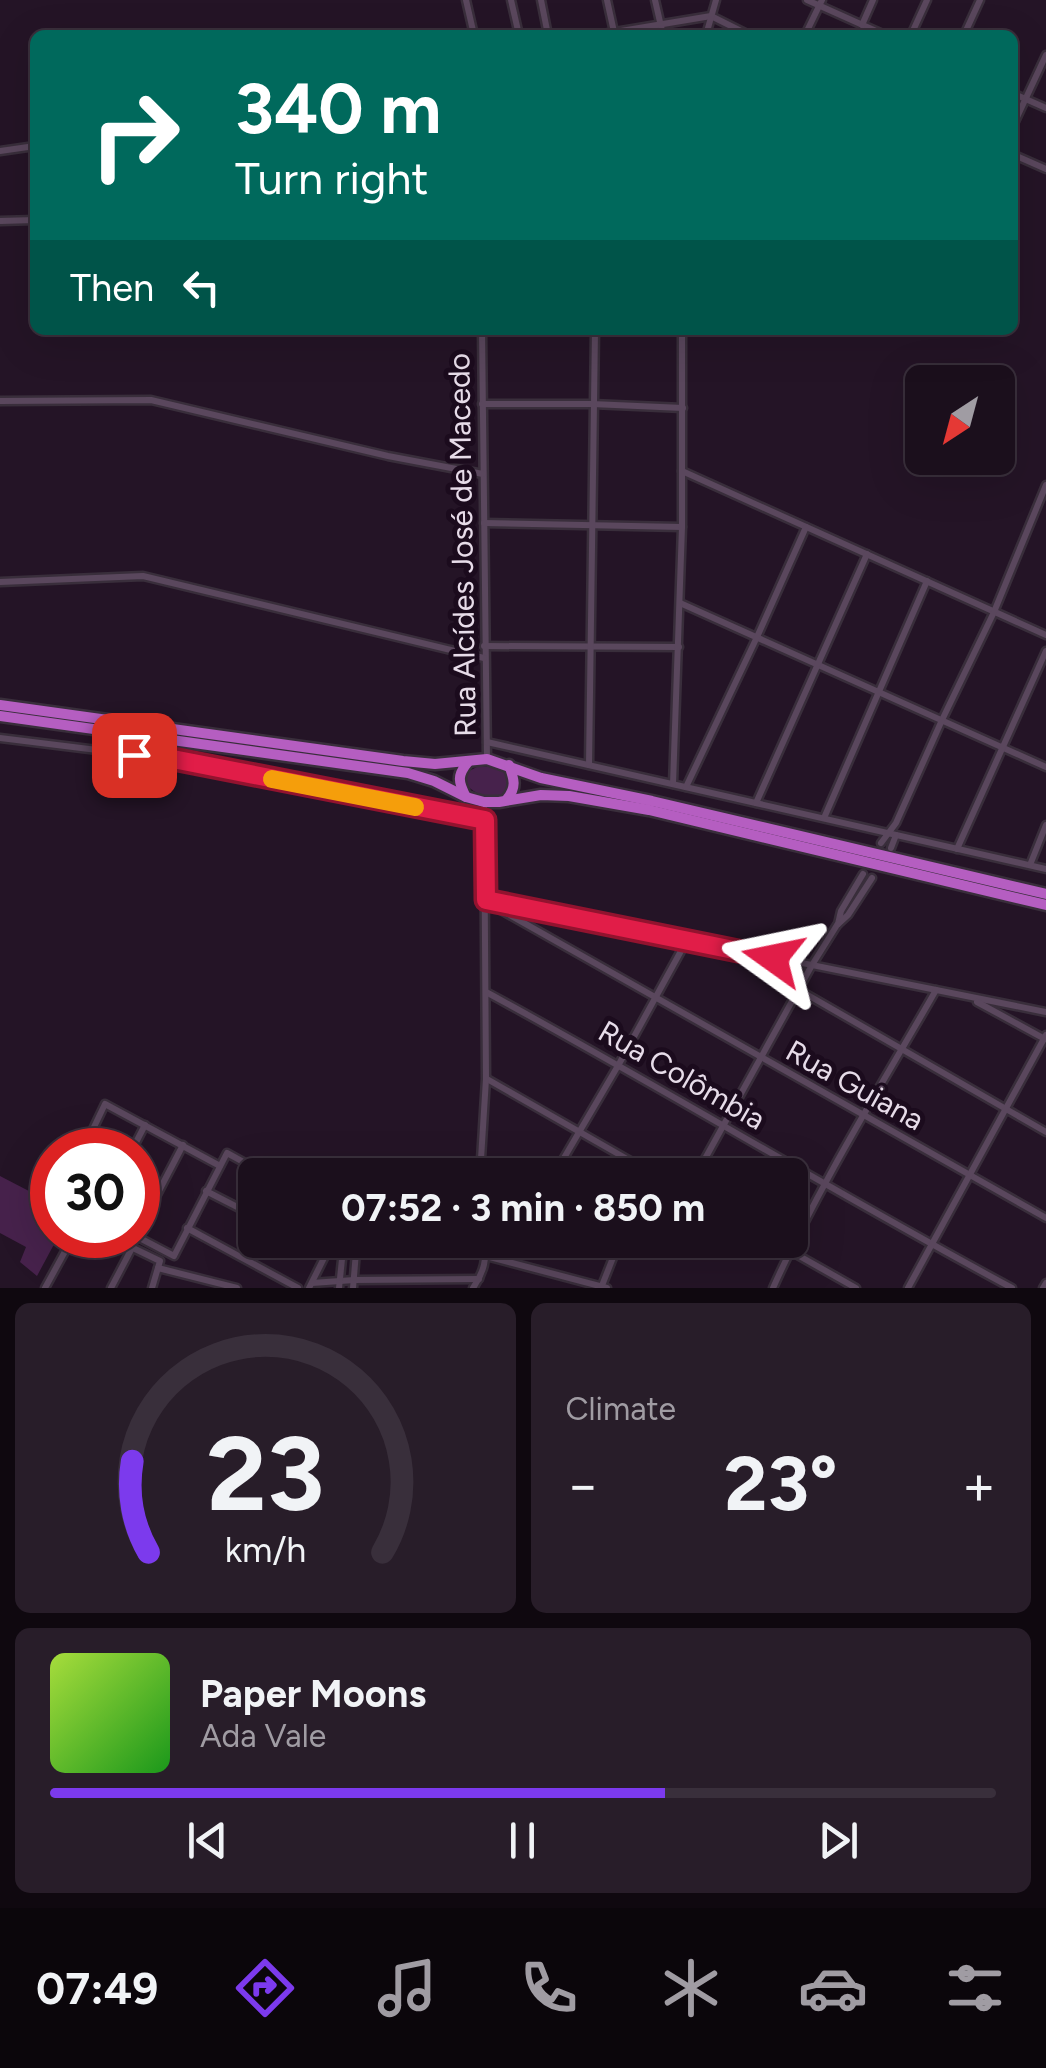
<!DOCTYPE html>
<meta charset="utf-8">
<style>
body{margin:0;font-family:Figtree,sans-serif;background:#281d29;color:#f1f3f6;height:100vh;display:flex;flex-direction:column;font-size:38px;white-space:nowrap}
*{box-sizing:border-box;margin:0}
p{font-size:32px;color:#a09ca3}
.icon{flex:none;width:55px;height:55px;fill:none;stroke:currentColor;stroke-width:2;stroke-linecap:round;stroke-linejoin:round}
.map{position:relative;height:1288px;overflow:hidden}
.drawer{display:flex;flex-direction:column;gap:15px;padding:15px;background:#0f080f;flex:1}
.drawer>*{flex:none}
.top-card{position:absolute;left:30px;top:30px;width:988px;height:305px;border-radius:15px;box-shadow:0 10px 40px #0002,0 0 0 2px #392f3b;background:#00695c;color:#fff;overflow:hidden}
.needle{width:65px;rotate:216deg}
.controls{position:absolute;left:905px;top:365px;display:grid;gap:20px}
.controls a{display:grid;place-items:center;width:110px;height:110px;border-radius:15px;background:#1b0f1c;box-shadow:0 10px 40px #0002,0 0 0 2px #392f3b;font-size:50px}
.speed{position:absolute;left:30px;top:1128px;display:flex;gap:20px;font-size:50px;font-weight:700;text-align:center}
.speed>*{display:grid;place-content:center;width:130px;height:130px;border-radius:50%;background:#1b0f1c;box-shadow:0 10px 40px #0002,0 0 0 2px #392f3b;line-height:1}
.speed .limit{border:15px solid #d22;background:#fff;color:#111}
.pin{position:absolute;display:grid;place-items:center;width:85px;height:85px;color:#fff;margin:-42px;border-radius:20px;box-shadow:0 5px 15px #0006}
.me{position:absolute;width:110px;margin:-55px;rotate:282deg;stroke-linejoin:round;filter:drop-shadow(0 0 8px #0008)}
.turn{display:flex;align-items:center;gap:35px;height:210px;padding:0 40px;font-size:45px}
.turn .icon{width:130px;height:130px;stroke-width:2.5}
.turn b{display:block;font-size:70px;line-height:85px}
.then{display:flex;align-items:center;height:95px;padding:0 40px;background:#0003;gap:20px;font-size:38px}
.big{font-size:75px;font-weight:700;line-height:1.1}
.drawer .card{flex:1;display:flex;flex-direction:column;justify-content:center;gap:15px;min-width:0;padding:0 35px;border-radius:15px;background:#281d29}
.drawer .dial{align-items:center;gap:0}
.dial svg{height:260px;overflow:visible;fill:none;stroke:#392f3b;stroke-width:7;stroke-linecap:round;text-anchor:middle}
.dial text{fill:#f1f3f6;stroke:none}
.song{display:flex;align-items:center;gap:30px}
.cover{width:120px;height:120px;border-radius:15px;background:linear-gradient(135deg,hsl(80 70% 55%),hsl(120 70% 35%))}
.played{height:10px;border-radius:5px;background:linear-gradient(90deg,#7c3aed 65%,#392f3b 65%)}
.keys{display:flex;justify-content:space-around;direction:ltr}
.heat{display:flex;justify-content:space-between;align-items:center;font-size:55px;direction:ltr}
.drawer .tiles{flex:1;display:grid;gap:15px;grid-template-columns:1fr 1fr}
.card:last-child{grid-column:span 2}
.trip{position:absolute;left:238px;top:1158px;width:570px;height:100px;border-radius:15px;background:#1b0f1c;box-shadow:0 10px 40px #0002,0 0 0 2px #392f3b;font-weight:700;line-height:100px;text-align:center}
.tab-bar{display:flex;height:160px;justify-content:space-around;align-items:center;background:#0b060b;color:#a09ca3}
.tab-bar .icon{width:70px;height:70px}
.tab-bar .current{color:#7c3aed}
.tab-bar b{font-size:45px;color:#f1f3f6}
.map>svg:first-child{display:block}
.green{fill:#47224c}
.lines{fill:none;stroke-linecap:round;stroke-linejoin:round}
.minor-casing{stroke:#392e3b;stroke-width:11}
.highway-casing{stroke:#392e3b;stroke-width:15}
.minor{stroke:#5a475d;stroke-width:6}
.highway{stroke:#b55ec1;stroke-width:10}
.route-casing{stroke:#92132f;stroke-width:25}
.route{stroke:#e11d48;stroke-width:18}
.slow{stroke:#f59e0b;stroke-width:18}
.labels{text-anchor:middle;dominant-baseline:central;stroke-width:10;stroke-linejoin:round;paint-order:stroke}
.street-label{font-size:30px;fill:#e7dce9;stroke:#1b0b1d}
</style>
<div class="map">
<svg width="1046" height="1288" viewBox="0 0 1046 1288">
<rect width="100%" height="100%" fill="#241426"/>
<g class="green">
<path d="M479,766L500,768L511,775L508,793C492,800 473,796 464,781L467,772Z"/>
<polygon points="0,1176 52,1203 52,1235 59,1235 37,1276 20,1262 26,1247 0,1233"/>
</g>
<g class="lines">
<defs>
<g id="minor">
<polyline points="466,0 474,35"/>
<polyline points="511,0 519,35"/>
<polyline points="541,0 548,35"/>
<polyline points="607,0 614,32"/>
<polyline points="655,0 663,35"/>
<polyline points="807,0 885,35"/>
<polyline points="862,25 873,0"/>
<polyline points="597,35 711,16 749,35"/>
<polyline points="706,35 716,0"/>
<polyline points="805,35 822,0"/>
<polyline points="911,35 927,0"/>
<polyline points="964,35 980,0"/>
<polyline points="1012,93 1046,108"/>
<polyline points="1012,128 1046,55"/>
<polyline points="0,151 35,146"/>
<polyline points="1012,154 1046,169"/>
<polyline points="0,221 35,220"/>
<polyline points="482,330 487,759"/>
<polyline points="0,401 151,400 388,456 483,474"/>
<polyline points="482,404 592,404 683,408"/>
<polyline points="682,471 1046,635"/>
<polyline points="484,523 682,527"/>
<polyline points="0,582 143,576 484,658"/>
<polyline points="680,603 1046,767"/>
<polyline points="484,646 679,647"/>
<polyline points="0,738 178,760 485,820"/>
<polyline points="487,742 1046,869"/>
<polyline points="589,765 595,330"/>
<polyline points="673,784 682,527 682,330"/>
<polyline points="686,787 757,637 806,527"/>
<polyline points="756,803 867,554"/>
<polyline points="824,818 927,581"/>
<polyline points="881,843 896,823 942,720 994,612 1046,485"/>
<polyline points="891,848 896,835"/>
<polyline points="957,849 1046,651"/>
<polyline points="1030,865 1046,825"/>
<polyline points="488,900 1046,1012"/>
<polyline points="485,901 1046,1218"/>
<polyline points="838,924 841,911 863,874"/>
<polyline points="740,953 799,990 1046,1132"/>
<path d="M486,992C663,1088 835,1193 1012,1288"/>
<polyline points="977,1002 1045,1039"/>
<polyline points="487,1079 655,1175"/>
<polyline points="83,1150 105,1104 220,1166"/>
<polyline points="132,1150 145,1125"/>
<polyline points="480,1175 486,1079 484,802"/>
<polyline points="554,1175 619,1064 687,940"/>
<polyline points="696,1175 812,965 837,925 848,915 872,878"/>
<polyline points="206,1191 255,1216"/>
<polyline points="187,1228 298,1288"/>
<polyline points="138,1231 183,1145"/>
<polyline points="106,1235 160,1261 152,1288"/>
<polyline points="134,1235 174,1256 227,1153 267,1175"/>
<polyline points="299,1240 326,1254"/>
<polyline points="745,1240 779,1248"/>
<polyline points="771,1240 856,1288"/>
<polyline points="486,1256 607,1288"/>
<polyline points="158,1268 237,1288"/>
<polyline points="312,1283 354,1280 479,1279"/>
<polyline points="45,1288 74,1235"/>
<polyline points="111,1288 132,1248"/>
<polyline points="309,1288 330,1246 330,1240"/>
<polyline points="339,1288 344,1240"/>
<polyline points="353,1288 357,1240"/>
<path d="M473,1288C484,1272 487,1259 485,1240"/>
<polyline points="601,1288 620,1240"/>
<path d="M773,1288C819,1185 880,1088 936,990"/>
<polyline points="908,1288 1046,1035"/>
<polyline points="1043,1288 1046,1283"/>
</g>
<g id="highway">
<polyline points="0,705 403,761 435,764 487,759 541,778 652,801 1046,894"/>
<polyline points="0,716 408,773 434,781 466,797 484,802 499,802 541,795 569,796 649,810 1046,905"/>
<path d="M466,797C458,782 457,775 468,762"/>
<path d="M507,799C517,787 514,779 509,765"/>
</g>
</defs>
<use href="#minor" class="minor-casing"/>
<use href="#highway" class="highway-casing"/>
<use href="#minor" class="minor"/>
<use href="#highway" class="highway"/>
</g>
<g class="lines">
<defs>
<polyline id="route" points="134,755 178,760 485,820 486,900 773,958"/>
</defs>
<use href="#route" class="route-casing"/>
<use href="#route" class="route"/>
<polyline class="slow" points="272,779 415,807"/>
</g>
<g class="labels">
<g class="street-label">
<text transform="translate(462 545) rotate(-91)">Rua Alcídes José de Macedo</text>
<text transform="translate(682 1075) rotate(30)">Rua Colômbia</text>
<text transform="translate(855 1085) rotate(29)">Rua Guiana</text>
</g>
</g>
</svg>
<div class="controls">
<a><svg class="needle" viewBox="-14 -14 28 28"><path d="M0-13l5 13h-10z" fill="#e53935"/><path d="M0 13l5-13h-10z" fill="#a09ca3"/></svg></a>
</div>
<div class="speed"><div class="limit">30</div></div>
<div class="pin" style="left:134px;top:755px;background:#d93025"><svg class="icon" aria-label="arrive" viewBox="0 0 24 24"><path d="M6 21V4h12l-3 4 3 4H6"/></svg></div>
<svg class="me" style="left:773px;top:958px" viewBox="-20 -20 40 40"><path d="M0-17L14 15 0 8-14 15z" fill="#e11d48" stroke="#fff" stroke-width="4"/></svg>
<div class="trip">07:52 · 3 min · 850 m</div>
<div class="top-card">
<div class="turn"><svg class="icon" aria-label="right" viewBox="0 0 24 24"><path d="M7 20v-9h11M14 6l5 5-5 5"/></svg><div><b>340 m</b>Turn right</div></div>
<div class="then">Then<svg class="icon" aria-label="left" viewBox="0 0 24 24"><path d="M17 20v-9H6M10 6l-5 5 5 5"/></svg></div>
</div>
</div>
<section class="drawer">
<div class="tiles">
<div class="card dial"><svg viewBox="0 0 100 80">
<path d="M14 69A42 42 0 1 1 86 69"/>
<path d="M14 69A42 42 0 0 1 9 41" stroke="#7c3aed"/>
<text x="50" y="56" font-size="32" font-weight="700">23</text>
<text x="50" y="72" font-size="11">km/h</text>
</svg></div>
<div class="card"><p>Climate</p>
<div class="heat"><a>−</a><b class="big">23°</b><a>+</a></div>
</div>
<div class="card">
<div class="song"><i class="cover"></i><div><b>Paper Moons</b><p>Ada Vale</p></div></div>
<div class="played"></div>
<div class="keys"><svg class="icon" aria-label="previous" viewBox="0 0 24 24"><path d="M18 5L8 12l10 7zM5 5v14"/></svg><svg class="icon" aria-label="pause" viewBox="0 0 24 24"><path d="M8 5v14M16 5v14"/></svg><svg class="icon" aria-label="next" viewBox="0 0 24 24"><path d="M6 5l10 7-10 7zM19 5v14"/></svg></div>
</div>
</div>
</section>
<nav class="tab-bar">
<b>07:49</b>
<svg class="icon current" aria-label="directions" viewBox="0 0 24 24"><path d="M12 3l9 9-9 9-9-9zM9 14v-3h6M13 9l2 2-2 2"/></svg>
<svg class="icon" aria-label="music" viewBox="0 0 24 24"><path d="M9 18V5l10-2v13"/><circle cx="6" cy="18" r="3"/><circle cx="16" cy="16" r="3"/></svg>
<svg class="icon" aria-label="phone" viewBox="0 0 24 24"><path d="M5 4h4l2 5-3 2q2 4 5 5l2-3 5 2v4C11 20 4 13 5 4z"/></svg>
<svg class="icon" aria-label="climate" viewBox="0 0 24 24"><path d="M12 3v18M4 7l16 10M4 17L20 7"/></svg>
<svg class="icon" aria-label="car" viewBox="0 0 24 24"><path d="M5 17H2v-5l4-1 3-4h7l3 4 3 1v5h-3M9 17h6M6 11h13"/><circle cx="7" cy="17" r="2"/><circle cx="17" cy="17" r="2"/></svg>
<svg class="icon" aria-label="filters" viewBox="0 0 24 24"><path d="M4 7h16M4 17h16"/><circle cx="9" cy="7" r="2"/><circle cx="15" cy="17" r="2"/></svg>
</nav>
